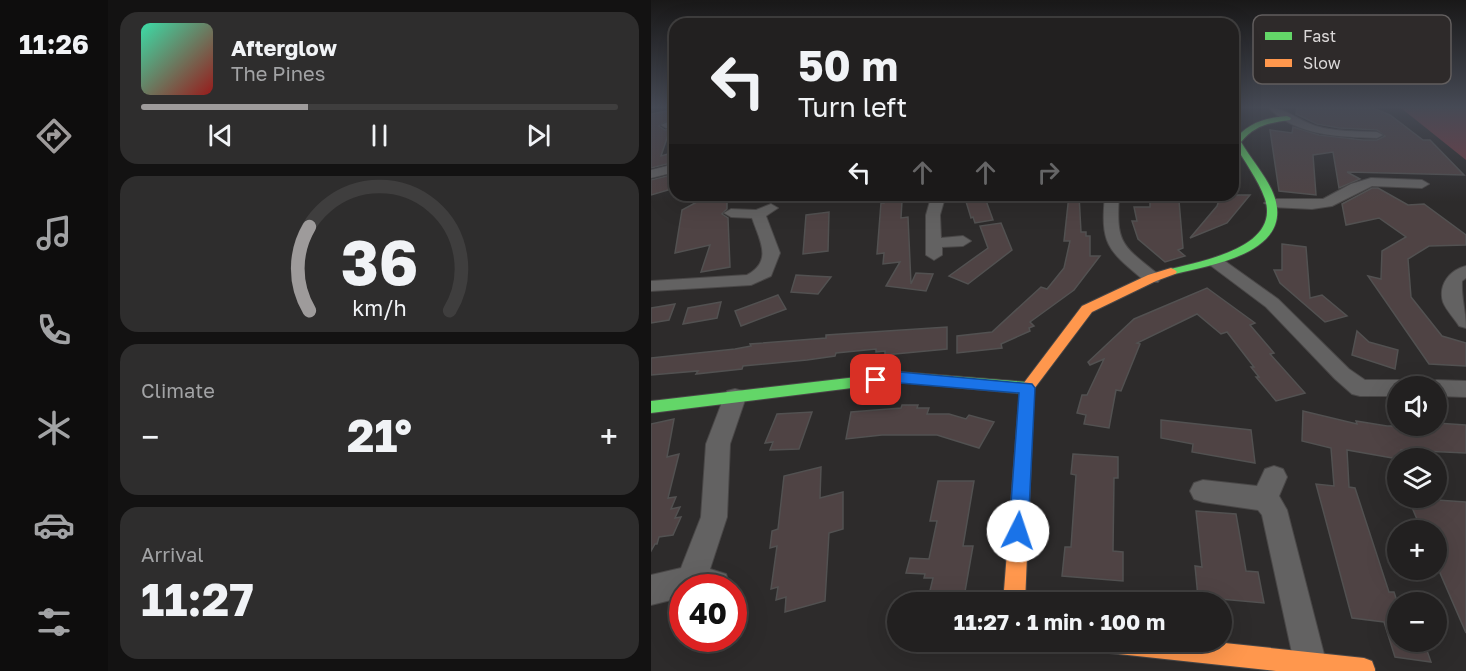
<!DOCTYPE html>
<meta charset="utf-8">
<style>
body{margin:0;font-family:"Golos Text",sans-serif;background:#2e2d2d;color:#f1f3f6;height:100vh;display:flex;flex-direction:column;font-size:22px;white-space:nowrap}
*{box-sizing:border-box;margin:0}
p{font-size:20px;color:#a2a3a5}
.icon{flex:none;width:33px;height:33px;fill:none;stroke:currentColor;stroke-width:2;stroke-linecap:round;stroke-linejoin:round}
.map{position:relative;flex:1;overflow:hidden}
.details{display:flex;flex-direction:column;gap:12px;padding:12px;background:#131212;width:543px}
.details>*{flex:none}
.guide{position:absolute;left:18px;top:18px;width:570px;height:183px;border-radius:18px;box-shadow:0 6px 24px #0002,0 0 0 2px #3f3e3e;background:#222020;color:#f1f3f6;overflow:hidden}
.tools{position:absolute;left:736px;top:376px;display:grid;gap:12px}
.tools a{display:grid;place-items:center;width:60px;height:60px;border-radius:50%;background:#222020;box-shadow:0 6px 24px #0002,0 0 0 2px #3f3e3e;font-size:30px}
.speed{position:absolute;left:18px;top:574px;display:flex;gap:12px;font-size:30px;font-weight:700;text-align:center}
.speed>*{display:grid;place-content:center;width:78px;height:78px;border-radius:50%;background:#222020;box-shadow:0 6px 24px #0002,0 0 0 2px #3f3e3e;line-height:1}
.speed .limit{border:9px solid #d22;background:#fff;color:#111}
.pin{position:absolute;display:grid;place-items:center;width:51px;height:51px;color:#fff;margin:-26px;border-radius:12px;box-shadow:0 3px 9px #0006}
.me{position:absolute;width:66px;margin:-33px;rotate:4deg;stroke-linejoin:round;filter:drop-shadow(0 0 4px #0008)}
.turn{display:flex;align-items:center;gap:21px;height:126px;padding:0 30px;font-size:27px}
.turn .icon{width:78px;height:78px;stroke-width:2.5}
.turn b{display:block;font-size:42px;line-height:51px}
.lanes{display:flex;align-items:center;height:57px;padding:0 30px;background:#0003;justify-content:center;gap:30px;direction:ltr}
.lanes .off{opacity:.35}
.big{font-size:45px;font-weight:700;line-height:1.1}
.details .card{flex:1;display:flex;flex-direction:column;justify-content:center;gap:9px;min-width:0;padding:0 21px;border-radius:18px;background:#2e2d2d}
.details .dial{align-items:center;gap:0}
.dial svg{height:156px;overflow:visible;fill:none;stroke:#3f3e3e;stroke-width:7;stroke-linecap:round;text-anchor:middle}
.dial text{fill:#f1f3f6;stroke:none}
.song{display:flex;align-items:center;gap:18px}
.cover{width:72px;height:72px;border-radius:9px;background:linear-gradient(135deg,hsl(160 70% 55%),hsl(0 70% 35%))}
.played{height:6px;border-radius:3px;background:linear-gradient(90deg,#9e9b9b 35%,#3f3e3e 35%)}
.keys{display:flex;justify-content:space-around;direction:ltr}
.heat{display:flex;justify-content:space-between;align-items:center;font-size:33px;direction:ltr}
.trip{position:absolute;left:236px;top:592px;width:345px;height:60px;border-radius:30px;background:#222020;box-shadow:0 6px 24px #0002,0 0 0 2px #3f3e3e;font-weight:700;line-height:60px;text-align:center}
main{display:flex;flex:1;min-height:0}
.tabs{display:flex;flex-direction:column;width:108px;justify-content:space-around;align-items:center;background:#0e0d0d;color:#a2a3a5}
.tabs .icon{width:42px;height:42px}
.tabs .current{color:#9e9b9b}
.tabs b{font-size:27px;color:#f1f3f6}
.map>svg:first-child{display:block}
.forest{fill:#753c44}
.building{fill:#4f4344;stroke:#525151;stroke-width:1.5}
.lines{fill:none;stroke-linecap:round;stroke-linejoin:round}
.street-casing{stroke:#494747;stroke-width:2}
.fast-casing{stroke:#494747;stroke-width:2}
.slow-casing{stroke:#494747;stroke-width:2}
.street{fill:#636262;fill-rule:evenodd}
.fast{fill:#63d668;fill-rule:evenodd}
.slow{fill:#ff974d;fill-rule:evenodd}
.route{fill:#1a73e8;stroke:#114b97;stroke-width:1.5}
.key{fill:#2e2a2a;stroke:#625e5e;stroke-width:1.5}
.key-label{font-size:16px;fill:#dbd8d8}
</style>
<main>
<nav class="tabs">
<b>11:26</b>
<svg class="icon current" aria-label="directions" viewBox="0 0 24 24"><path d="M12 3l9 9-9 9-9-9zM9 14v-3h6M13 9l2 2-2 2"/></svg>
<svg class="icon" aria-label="music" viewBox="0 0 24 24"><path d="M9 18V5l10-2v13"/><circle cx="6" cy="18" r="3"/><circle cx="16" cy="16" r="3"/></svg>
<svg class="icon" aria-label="phone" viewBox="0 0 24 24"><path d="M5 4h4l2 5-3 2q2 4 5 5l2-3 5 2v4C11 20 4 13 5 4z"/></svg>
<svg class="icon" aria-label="climate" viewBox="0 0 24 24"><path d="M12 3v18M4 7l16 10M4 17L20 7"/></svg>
<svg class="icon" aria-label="car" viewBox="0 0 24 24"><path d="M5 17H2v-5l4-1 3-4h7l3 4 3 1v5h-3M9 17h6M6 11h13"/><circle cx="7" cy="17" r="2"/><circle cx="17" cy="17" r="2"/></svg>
<svg class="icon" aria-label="filters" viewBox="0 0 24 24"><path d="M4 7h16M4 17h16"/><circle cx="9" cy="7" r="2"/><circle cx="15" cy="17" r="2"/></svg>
</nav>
<section class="details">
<div class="card">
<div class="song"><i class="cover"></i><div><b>Afterglow</b><p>The Pines</p></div></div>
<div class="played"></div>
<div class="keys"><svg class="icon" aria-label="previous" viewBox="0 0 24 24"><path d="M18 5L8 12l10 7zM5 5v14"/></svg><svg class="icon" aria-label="pause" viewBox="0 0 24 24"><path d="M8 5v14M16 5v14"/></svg><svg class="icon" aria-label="next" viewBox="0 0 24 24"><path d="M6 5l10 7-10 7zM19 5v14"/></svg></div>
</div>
<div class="card dial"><svg viewBox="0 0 100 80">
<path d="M14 69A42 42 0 1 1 86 69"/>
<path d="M14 69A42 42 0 0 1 14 26" stroke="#9e9b9b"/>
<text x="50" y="56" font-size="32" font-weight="700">36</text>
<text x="50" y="72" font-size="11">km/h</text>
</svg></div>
<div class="card"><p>Climate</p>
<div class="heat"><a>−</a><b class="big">21°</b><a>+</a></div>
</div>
<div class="card"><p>Arrival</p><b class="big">11:27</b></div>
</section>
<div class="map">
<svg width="815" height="671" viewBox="0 0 815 671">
<rect width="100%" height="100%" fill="#2d2b2b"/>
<polygon class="forest" points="750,108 815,108 815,160"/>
<g class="building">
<polygon points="646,108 722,108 739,115 772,140 779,140 813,175 696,172 709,179 688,188 682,152 662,155 665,195 628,191 619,130 641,133 642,127 668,135 712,140 726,140 734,136 726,130 688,128 666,124 645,114"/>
<polygon points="15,111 20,118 8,126 14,130 19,129 10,156 24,152 24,162 0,168 0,114"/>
<polygon points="24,174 24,188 0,195 0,180"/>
<polygon points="721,188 727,188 757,205 773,204 815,235 815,245 778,246 757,259 760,297 791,336 815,343 815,366 778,364 717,276 730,279 731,251 755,237 728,218 695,225 691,204"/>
<polygon points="313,195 333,195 342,220 324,223 322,217 320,218"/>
<polygon points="418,195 428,195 430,232 435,232 435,236 439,236 439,256 449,256 423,290 379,322 383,326 378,328 379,331 350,344 351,348 306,353 306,336 341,332 390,287 396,289 413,268 419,241 413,241"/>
<polygon points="570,195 599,195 576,223 539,238 566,206"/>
<polygon points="499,196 519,197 519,200 528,201 532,248 527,250 534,256 514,262 487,239 481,221 486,221 483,207 499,207"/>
<polygon points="55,197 76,200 76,209 71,214 77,218 79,267 50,272 59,245 24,253 31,210"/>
<polygon points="248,197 248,201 251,201 250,218 257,217 260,284 265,273 282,274 275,291 235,286 249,262 232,264 233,253 226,254 230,203 233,203 233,199"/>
<polygon points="178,212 177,251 152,254 155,215"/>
<polygon points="350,223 361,250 317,284 298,276 337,248 329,226"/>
<polygon points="631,244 655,247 659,298 671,295 696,316 674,322 629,283 623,270 631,270"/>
<polygon points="145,275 161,276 180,277 167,294 140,292"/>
<polygon points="556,288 604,323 599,325 623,353 619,354 654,393 625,401 605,377 608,377 600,367 603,367 576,332 570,334 546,314 486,343 489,344 470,391 465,390 458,428 433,424 435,415 426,413 431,395 436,395 453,359 439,365 437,362 483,319"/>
<polygon points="127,295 135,309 90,326 84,311"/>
<polygon points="70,302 66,318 32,324 37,308"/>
<polygon points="24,304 18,320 0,323 0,308"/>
<polygon points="296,327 296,349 234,355 234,351 225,352 225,349 185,353 184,356 156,360 92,366 91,369 45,374 47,371 0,375 0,358 84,349 100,346 99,344 175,338 175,335"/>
<polygon points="706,331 718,342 747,350 744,369 701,355"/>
<polygon points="251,405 267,405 266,408 278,408 276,414 298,414 315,419 318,415 343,422 328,448 286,435 231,435 195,439 200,412 250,408"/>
<polygon points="652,411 706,424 705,421 736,426 786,426 786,423 815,425 815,453 750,450 752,459 747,459 696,450 698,487 704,488 738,592 743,592 747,604 747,642 773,642 780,662 744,657 733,622 701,618 665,484 683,486 680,448 651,441"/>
<polygon points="161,412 148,449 119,450 122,442 114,443 126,414"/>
<polygon points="23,419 16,457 28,454 17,498 25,497 20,509 29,507 24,518 30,517 22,535 8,537 6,544 4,544 0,551 0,424"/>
<polygon points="510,420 600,430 604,463 541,452 542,444 510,438"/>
<polygon points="422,454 467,457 467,478 463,478 462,551 472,552 472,581 411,576 414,547 420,547 425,475 420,474"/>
<polygon points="170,467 169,498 192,492 192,529 178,533 174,601 134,612 135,597 125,600 127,587 120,589 126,546 119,548 121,531 127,529 133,476"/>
<polygon points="287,481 323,481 312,546 322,546 312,603 276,603 282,578 273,578 274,574 255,573 259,558 278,559 286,521 279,521"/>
<polygon points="757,498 815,502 815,633 786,566 786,531 771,531"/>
<polygon points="545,511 585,514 595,571 607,572 613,603 547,597 544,566 551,567"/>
</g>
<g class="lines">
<defs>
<g id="street">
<path d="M618,108C635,108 648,121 665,126C685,132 706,131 726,132L732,135L726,138C689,137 645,136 618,108Z"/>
<polygon points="24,119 24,126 15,128 10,125"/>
<polygon points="24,164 24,172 0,178 0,170"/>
<polygon points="720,178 771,180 778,184 771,188 721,186 681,206 661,209 620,207 613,203 620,199 672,199 700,184"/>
<polygon points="277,195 291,195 293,201 289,215 290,238 312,236 320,241 312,246 291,247 291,255 283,260 275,255 275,215 279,201"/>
<path d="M454,195H468C465,243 470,245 507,274L510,278L507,282H495C457,250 449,246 454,195Z"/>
<path d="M120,204L127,208L115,216L129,253L120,276L100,285L0,291V281L96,275C122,261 109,241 101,218L80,217L73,213L80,209L105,210Z"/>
<polygon points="565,257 571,259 627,299 698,369 714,380 747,380 755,382 757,387 747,387 747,396 709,396 701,394 684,379 615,307 559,265 557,262"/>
<path d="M815,266V278L811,281C810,298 815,311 815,328L808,326C804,319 795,310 792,302C787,284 799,270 815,266Z"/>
<polygon points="786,380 815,381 815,397 786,396 786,387 776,387 778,382"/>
<polygon points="84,389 92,391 95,397 79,444 76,517 59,569 75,574 79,585 78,588 32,588 32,597 0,605 0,575 30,568 50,517 55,444 73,397 76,391"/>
<polygon points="623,466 632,469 636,477 628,496 636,510 675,662 672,671 646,671 643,662 611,515 607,510 552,502 543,499 539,491 543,483 552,480 606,486 614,469"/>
</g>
<g id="fast">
<path d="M636,116L640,118L639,120C618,123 604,125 590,142C601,161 620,181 625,202C637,254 559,265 524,274H516L514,272L516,270C548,261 630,249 614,199C607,179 593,161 582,142C596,123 613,118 636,116Z"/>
<polygon points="249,372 376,382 381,384 383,388 381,392 376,394 249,382 0,413 0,401"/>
</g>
<g id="slow">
<polygon points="520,268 524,270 526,272 524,274 505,281 441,312 383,389 374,603 352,603 369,388 431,306 497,275"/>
<polygon points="447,642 564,642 713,658 721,661 724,669 724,671 625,671 458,653 450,650"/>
</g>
</defs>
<use href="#street" class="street-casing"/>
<use href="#fast" class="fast-casing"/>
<use href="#slow" class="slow-casing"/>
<use href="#street" class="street"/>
<use href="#fast" class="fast"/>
<use href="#slow" class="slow"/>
</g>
<linearGradient id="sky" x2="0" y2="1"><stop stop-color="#191818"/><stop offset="0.53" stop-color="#464a55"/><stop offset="1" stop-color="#464a55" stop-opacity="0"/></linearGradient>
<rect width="815" height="202" fill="url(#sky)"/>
<polygon class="route" points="249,372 381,384 384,388 377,531 374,538 367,540 360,538 358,531 368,393 249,383 225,386 220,384 218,380 220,376"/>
<rect x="602" y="15" width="198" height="69" rx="9" class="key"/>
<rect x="614" y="32" width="27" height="8" fill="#63d668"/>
<rect x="614" y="59" width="27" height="8" fill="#ff974d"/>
<g class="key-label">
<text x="652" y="42">Fast</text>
<text x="652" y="69">Slow</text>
</g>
</svg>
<div class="tools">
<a><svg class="icon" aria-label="sound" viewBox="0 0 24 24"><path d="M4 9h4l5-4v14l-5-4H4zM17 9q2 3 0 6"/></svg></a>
<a><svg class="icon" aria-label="layers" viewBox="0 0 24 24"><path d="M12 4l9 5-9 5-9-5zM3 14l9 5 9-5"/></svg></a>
<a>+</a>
<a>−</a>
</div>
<div class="speed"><div class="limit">40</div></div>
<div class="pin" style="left:225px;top:380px;background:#d93025"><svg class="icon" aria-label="arrive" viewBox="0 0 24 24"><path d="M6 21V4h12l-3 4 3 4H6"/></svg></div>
<svg class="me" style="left:367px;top:531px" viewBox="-20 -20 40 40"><circle r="19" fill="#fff"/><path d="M0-13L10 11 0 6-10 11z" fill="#1a73e8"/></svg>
<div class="trip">11:27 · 1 min · 100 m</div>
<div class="guide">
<div class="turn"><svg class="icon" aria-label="left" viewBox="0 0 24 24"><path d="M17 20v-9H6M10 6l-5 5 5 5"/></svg><div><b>50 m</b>Turn left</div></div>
<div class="lanes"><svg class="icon" aria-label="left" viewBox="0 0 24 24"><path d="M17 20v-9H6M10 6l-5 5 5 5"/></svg><svg class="icon off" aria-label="ahead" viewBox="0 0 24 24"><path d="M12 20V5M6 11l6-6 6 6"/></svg><svg class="icon off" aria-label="ahead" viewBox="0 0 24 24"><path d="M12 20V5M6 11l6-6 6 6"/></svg><svg class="icon off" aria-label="right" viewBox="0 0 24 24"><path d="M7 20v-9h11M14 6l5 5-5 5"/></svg></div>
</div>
</div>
</main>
